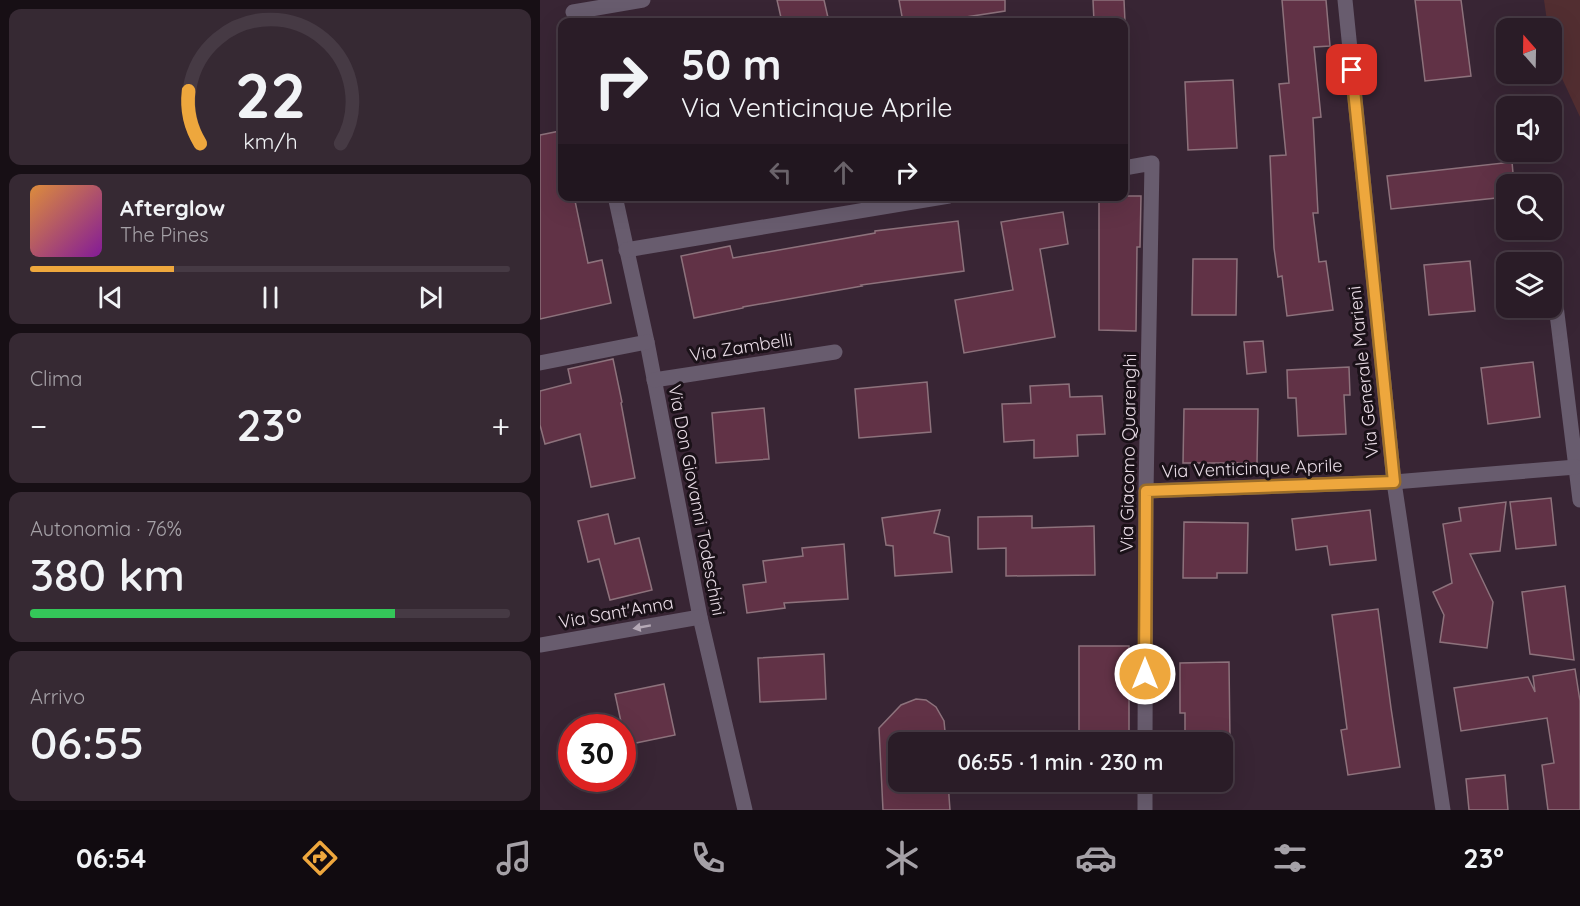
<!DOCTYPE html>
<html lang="it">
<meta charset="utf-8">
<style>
body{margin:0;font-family:Quicksand,sans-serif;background:#362933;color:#f1f3f6;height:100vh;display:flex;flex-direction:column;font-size:22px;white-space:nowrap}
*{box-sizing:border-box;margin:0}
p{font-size:20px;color:#a5a1a7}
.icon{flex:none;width:33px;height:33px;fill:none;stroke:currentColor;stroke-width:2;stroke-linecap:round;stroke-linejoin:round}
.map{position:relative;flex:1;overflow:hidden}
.details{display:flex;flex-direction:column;gap:9px;padding:9px;background:#170f15;width:540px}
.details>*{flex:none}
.banner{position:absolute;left:18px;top:18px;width:570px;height:183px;border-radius:12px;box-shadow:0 6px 24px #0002,0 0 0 2px #463a44;background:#2a1c27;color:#f1f3f6;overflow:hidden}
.needle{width:39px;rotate:340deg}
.controls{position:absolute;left:956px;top:18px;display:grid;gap:12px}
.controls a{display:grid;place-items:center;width:66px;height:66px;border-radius:12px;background:#2a1c27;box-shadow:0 6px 24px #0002,0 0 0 2px #463a44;font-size:30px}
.speed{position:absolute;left:18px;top:714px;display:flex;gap:12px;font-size:30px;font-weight:700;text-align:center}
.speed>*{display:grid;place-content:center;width:78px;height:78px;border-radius:50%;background:#2a1c27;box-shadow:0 6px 24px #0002,0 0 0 2px #463a44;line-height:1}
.speed .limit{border:9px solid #d22;background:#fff;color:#111}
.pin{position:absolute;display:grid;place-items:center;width:51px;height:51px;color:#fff;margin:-26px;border-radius:12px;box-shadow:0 3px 9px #0006}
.me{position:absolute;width:66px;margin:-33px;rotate:0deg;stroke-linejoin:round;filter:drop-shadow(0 0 4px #0008)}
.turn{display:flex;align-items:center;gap:21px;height:126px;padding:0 24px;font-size:27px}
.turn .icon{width:78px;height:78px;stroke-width:2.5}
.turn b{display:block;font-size:42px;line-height:51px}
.lanes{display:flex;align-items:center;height:57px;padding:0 24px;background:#0003;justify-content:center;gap:30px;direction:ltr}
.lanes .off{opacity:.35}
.big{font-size:45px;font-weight:600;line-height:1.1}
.details .card{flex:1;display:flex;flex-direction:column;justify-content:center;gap:9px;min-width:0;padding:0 21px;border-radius:12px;background:#362933}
.details .dial{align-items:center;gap:0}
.dial svg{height:156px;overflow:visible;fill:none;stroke:#463a44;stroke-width:7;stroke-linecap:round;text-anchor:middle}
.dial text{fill:#f1f3f6;stroke:none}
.song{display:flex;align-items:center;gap:18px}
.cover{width:72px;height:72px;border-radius:9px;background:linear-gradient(135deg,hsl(30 70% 55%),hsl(290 70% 35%))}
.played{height:6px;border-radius:3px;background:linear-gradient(90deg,#eea73d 30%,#463a44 30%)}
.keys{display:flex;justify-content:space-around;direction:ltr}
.heat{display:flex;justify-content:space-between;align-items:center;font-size:33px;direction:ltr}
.charge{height:9px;border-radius:4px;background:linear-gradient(90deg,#34c759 76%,#463a44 0)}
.trip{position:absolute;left:348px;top:732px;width:345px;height:60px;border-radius:12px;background:#2a1c27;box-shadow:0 6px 24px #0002,0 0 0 2px #463a44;font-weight:600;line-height:60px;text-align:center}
.tabs{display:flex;height:96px;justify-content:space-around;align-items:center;background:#110b10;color:#a5a1a7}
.tabs .icon{width:42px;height:42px}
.tabs .selected{color:#eea73d}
.tabs b{font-size:27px;color:#f1f3f6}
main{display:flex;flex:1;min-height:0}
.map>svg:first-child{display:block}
.green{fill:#522e31}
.building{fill:#613246;stroke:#8d727c;stroke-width:1.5}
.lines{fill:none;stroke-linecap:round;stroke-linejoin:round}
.minor{stroke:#685c6e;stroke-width:15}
.oneway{fill:#b5a9b6}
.route-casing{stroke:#9b6d28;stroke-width:15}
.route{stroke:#eea73d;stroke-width:10}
.labels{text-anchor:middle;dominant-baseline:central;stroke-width:6;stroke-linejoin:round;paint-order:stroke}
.street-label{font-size:18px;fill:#e9dce6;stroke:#1a1118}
</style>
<main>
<section class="details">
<div class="card dial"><svg viewBox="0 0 100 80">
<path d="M14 69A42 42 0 1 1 86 69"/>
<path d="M14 69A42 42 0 0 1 8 42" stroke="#eea73d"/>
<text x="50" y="56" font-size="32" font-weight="700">22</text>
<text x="50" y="72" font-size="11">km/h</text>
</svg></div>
<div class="card">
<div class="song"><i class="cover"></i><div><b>Afterglow</b><p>The Pines</p></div></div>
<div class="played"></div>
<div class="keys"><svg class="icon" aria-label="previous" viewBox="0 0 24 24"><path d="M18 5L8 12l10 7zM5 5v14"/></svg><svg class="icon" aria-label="pause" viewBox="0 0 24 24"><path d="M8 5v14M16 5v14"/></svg><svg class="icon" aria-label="next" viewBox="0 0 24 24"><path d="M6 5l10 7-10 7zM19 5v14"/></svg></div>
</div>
<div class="card"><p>Clima</p>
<div class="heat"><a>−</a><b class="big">23°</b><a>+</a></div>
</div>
<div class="card"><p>Autonomia · 76%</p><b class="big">380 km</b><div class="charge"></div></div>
<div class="card"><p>Arrivo</p><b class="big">06:55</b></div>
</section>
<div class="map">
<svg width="1040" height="810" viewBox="0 0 1040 810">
<rect width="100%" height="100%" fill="#382534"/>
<polygon class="green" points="1004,0 1040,0 1040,117 1011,55 1011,28 1008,28"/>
<g class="building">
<polygon points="237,0 284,0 289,22 242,22"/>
<polygon points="359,0 465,0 465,11 393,22 363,22"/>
<polygon points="553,0 584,0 585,22 554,22"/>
<polygon points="742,0 786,0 790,46 774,47 781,117 773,118 778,213 773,213 779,262 786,261 793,310 747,316 742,276 738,277 734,248 730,156 746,155 739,84 749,83"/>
<polygon points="875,0 921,0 931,76 885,81"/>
<polygon points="693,80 697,148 648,150 645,82"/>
<polygon points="20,131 22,142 22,196 34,196 48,263 62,260 71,303 0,319 0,135"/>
<polygon points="972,162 974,184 966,184 966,197 851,209 847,176"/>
<polygon points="559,196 601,196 600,247 597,247 596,331 559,330"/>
<polygon points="523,212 528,244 500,249 515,337 424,353 415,300 473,290 461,222"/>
<polygon points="418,221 424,271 321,285 322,286 203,307 203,308 154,318 141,256 190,246 193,258 335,233 335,231"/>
<polygon points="653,259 697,259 696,315 652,315"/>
<polygon points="930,261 935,311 889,315 884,265"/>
<polygon points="723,341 726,372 707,374 704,342"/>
<polygon points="73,359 82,402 81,403 95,478 51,487 40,434 5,444 0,425 0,391 31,383 28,369"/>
<polygon points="993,362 1000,417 948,424 941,368"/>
<polygon points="809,367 810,395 804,395 806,434 758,436 756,398 748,398 747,370"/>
<polygon points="387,382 391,432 319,438 315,389"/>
<polygon points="529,384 530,397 562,396 565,434 537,435 538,456 494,458 494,440 464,442 462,404 491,403 490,386"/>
<polygon points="224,408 229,459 176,463 172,413"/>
<polygon points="644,409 718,409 717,463 643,463"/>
<polygon points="1011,498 1016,545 976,549 970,502"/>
<polygon points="966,502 960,551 930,554 953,602 947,648 900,642 904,615 893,592 912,583 903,524 921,521 919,508"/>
<polygon points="400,510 394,533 409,537 412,572 355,576 353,546 346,545 342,518"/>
<polygon points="830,510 836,560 790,565 787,546 756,550 752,519"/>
<polygon points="68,514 75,544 99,538 112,590 70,600 59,559 48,562 38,521"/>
<polygon points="492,516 492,528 554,526 555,575 466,576 466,548 438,549 438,517"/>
<polygon points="644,522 708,523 707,573 677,573 677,578 643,578"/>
<polygon points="304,544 308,599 244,603 245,608 207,613 203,585 226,582 223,561 263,556 262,548"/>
<polygon points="1025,586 1034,660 990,654 982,592"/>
<polygon points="838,609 851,708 860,767 808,775 801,730 807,729 792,615"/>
<rect x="539" y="646" width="50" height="90"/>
<polygon points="284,654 286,699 220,702 218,658"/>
<polygon points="689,662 690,742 645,742 645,713 640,713 640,663"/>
<polygon points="1035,669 1040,701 1040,810 1008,810 1002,765 1014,763 1007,718 921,731 914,688 988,677 995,692 993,676"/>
<polygon points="124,684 135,735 86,745 75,694"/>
<polygon points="376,699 386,700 396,707 404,721 406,742 358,742 358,782 408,782 410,810 343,810 339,728 361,705"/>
<polygon points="965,775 968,810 929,810 926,779"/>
</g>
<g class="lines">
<g class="minor">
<polyline points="805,0 854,482 903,810"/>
<polyline points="33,12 103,0"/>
<polyline points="584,168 612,163 606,491 605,742"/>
<polyline points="75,196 107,342 160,617 205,810"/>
<polyline points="86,250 409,196"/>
<polyline points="1011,265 1040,500"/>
<polyline points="0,363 107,342"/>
<polyline points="114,380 295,352"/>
<polyline points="606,491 854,482 1036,467"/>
<polyline points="0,645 160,617"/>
<polyline points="605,810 605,782"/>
</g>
</g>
<defs><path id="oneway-solid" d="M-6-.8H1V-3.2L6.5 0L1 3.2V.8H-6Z" transform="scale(1.5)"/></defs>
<use class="oneway" href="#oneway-solid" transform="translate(102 627) rotate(170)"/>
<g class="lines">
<defs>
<polyline id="route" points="605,674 606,491 854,482 812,70"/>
</defs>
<use href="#route" class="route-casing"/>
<use href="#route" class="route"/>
</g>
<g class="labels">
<g class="street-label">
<text transform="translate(201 347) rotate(-9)">Via Zambelli</text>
<text transform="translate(823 372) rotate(-96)">Via Generale Marieni</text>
<text transform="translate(588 453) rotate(-89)">Via Giacomo Quarenghi</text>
<text transform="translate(712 468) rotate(-2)">Via Venticinque Aprile</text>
<text transform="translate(157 500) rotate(79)">Via Don Giovanni Todeschini</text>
<text transform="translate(76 612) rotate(-10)">Via Sant'Anna</text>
</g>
</g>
</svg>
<div class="controls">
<a><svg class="needle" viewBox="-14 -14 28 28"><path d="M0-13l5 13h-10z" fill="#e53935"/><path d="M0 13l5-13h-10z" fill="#a5a1a7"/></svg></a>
<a><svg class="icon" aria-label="sound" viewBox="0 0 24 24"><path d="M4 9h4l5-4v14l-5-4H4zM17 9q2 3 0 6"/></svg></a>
<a><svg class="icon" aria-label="search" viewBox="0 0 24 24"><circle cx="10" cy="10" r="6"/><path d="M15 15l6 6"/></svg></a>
<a><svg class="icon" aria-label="layers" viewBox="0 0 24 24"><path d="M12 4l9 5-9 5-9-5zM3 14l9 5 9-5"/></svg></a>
</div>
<div class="speed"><div class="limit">30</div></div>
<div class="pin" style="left:812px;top:70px;background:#d93025"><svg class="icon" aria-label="arrive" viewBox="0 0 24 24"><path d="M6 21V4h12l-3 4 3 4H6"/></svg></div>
<svg class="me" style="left:605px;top:674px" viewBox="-20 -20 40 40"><circle r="17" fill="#eea73d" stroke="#fff" stroke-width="3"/><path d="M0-11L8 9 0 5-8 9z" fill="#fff"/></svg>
<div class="trip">06:55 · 1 min · 230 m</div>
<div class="banner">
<div class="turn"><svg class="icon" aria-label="right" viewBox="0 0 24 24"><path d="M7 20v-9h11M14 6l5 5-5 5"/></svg><div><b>50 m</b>Via Venticinque Aprile</div></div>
<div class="lanes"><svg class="icon off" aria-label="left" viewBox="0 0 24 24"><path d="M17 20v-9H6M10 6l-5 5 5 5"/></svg><svg class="icon off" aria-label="ahead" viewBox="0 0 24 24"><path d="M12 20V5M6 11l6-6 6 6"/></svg><svg class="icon" aria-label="right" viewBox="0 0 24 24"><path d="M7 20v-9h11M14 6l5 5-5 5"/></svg></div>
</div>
</div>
</main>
<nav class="tabs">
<b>06:54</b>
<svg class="icon selected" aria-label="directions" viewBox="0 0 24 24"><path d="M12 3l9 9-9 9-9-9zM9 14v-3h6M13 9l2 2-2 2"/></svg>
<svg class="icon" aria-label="music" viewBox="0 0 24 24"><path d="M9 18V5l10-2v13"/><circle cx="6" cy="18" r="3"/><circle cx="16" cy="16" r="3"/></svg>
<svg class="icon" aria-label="phone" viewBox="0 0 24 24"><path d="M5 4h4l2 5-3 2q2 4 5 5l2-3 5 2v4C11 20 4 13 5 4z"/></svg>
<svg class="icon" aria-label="climate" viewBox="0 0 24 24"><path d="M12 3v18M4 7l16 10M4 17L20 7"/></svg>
<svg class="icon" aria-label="car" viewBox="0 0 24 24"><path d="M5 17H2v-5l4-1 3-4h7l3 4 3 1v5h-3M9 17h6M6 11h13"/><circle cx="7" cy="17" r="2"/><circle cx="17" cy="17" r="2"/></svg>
<svg class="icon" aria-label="filters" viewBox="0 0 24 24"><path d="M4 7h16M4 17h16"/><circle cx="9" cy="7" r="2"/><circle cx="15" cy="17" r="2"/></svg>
<b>23°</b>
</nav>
